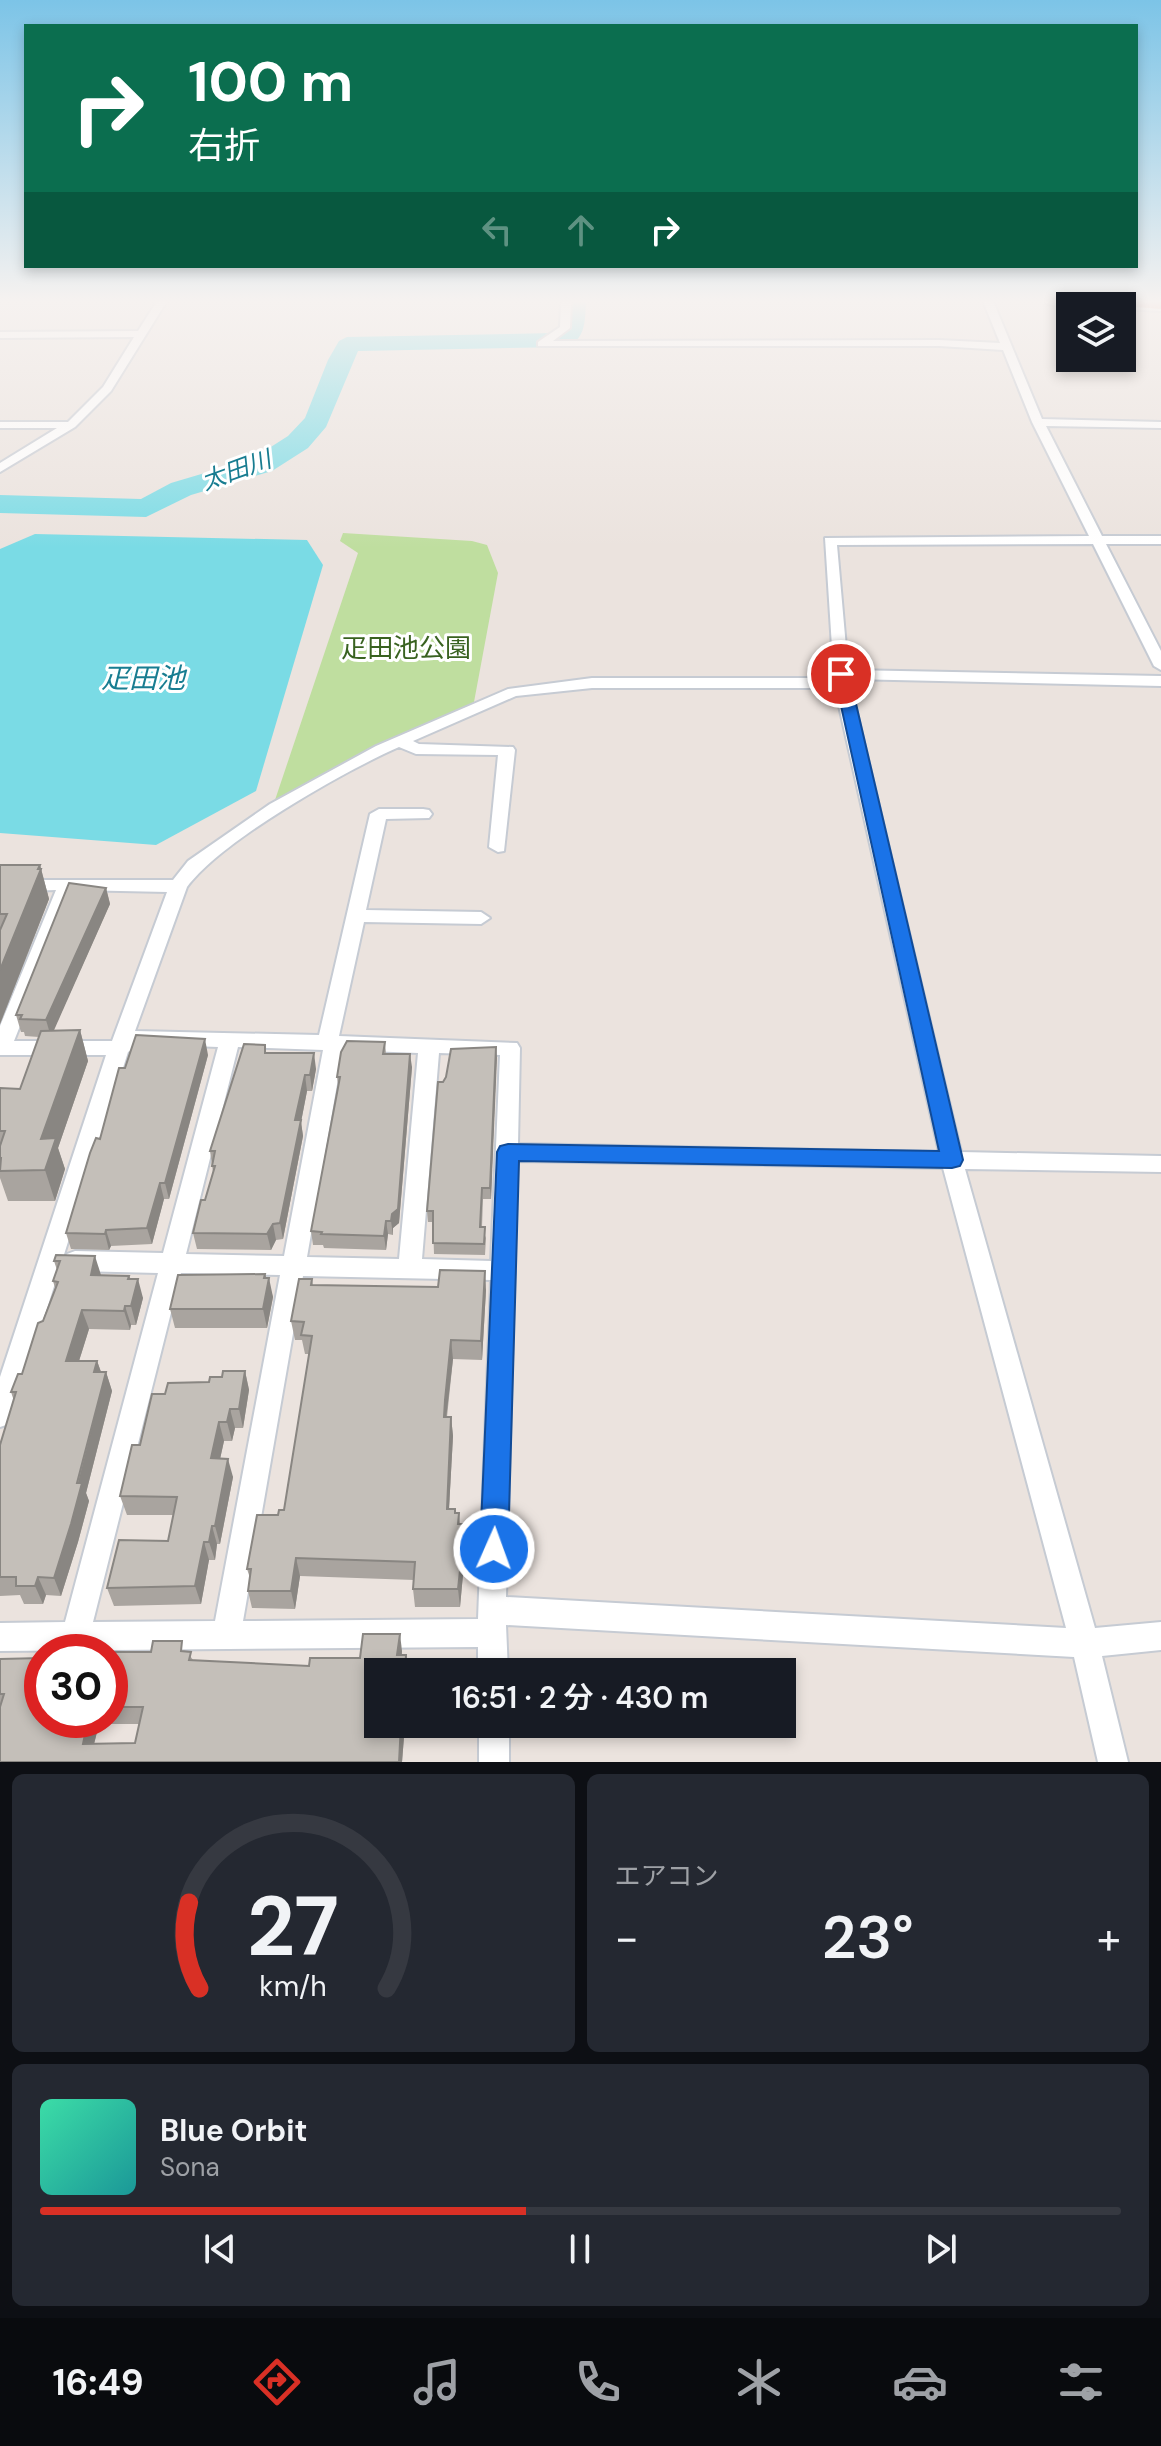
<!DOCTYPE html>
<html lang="ja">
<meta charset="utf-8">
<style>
body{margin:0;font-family:"DM Sans","Noto Sans JP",sans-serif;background:#242831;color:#f1f3f6;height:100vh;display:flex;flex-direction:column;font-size:30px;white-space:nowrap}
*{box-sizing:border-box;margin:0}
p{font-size:26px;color:#9ea1a6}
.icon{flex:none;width:44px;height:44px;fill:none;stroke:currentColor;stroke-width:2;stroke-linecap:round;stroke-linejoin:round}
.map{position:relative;height:1762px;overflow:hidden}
.side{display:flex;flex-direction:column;gap:12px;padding:12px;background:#0d0f14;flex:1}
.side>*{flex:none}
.banner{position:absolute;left:24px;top:24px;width:1114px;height:244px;border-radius:0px;box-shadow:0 4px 12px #0003;background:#0b6e4f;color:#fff;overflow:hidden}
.controls{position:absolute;left:1056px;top:292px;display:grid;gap:16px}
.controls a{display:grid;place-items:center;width:80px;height:80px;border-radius:0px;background:#171b24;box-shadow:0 4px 12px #0003;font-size:40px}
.speed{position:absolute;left:24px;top:1634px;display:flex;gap:16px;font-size:40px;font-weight:700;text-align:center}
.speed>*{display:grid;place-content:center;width:104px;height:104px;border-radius:50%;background:#171b24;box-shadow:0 4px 12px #0003;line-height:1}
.speed .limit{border:12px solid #d22;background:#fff;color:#111}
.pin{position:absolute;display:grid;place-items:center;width:68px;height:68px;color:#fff;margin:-34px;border:4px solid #fff;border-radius:50%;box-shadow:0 2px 8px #0007}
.me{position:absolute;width:88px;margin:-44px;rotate:2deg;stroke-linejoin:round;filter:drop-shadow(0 0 6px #0008)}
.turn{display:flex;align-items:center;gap:28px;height:168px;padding:0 32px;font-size:36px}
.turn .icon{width:104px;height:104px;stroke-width:2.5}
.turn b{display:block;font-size:56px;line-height:68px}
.lanes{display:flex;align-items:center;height:76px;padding:0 32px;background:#0003;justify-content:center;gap:40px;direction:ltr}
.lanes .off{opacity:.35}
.big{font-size:60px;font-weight:600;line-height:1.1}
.side .card{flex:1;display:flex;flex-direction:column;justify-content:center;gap:12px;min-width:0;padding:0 28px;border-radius:12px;background:#242831}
.side .dial{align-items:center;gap:0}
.dial svg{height:208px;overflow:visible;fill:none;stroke:#363941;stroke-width:7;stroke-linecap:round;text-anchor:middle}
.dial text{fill:#f1f3f6;stroke:none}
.song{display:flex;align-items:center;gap:24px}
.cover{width:96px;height:96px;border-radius:12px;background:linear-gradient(135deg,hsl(160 70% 55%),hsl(180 70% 35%))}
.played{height:8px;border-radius:4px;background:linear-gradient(90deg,#d93025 45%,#363941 45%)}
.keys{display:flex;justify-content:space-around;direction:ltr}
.heat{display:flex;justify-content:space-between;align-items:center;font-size:44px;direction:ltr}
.side .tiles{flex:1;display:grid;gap:12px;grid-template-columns:1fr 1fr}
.card:last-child{grid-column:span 2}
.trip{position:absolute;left:364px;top:1658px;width:432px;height:80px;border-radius:0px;background:#171b24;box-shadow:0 4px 12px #0003;font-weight:600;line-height:80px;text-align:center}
.tab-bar{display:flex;height:128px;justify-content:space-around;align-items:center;background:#090b0e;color:#9ea1a6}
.tab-bar .icon{width:56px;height:56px}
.tab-bar .current{color:#d93025}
.tab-bar b{font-size:36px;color:#f1f3f6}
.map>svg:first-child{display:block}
.green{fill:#bfde9f}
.water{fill:#7adbe5}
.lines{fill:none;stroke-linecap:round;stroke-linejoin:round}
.river{fill:#7adbe5;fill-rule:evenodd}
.street-casing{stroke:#c6cbd3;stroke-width:4}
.secondary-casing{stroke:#c6cbd3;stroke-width:4}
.highway-casing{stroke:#c4c4c4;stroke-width:4}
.street{fill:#fff;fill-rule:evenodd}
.secondary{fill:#fff;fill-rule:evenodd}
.highway{fill:#f18863;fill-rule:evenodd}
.wall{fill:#a9a49f;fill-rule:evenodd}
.shaded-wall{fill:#898682}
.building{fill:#c4bfb9;stroke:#898682;stroke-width:2}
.route{fill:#1a73e8;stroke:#114b97;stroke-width:2}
.labels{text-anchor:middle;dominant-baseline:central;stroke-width:6;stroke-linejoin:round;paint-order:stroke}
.far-water-label{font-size:24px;font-style:italic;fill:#187d91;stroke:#fff}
.park-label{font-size:26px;fill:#396220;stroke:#fff}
.water-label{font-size:28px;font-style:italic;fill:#187d91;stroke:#fff}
</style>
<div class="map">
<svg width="1161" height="1762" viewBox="0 0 1161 1762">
<rect width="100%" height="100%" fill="#ebe3de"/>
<polygon class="green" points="343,533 472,541 487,545 498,573 474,702 275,800 358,553 340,541"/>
<polygon class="water" points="35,534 307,540 323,565 256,791 156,845 0,833 0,549"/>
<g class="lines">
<path class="river" d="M564,301H586C585,321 586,342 563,347L358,351L326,427L308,448L272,471L191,495L146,517L0,513V495L141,499L171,483L252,459L288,436L305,418L328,360L339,341L347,337L556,333L561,328Z"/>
<defs>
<g id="street">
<polygon points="157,301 167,301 111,391 75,427 0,472 0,463 57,428 0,428 0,422 68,422 103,387 134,337 0,338 0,332 138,331"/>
<path d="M561,301H571L570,328L553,341L939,340L1000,343L983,301H993L1042,419L1161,422V428L1046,426L1102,536H1161V544H1106L1161,651V670L1154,666L1093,544L837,545L848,670L1161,676V686L849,679L961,1152L1161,1156V1172L965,1169L1095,1628L1161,1622V1650L1102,1656L1128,1762H1098L1074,1657L506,1625L508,1672H478V1647L0,1651V1623L65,1622L158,1273L75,1271L67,1268L63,1261L67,1254L75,1251L163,1253L218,1047L141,1044L128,1052L13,1416L9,1424L0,1427V1377L106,1055H0V1026L56,890L0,892V880H173L188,861L270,804L376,746L508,689L592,678H834L825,538L1089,536L1032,422L1003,350L939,346H538V342L560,327ZM592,688H835L939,1152L518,1144L520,1048L517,1043L339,1036L364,922L481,924L490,918L481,912L366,910L386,819L429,818L432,814L429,810L423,809H379L370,814L319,1035L135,1031L187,887C222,840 343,772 399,747L416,754L498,755L489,847L498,852L504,851L515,750L513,747L419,744L413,741L516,696ZM74,890L167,892L112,1041H14ZM238,1047L323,1050L284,1256L186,1254ZM343,1050L418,1053L399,1259L307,1257ZM439,1053L500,1055L491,1261L422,1259ZM517,1161L943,1168L1066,1628L506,1597ZM181,1273L280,1275L215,1621L93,1622ZM303,1276L491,1280L478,1619L243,1621Z"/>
<rect x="479" y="1724" width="30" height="38"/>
</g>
<polygon id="secondary" points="1043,301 1161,303 1161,311 1122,309 1122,306 1050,305"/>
<polygon id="highway" points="1128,301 1161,301 1161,309 1137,307"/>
</defs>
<use href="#street" class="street-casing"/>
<use href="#secondary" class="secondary-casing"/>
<use href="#highway" class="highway-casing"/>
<use href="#street" class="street"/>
<use href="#secondary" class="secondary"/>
<use href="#highway" class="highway"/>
</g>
<g class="wall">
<polygon points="0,865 40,865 49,899 0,1024"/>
<polygon points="106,888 110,904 53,1031 80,1030 88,1061 58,1148 65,1169 55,1201 8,1201 0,1178 0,1088 20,1089 39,1037 25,1036 24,1032 21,1032 16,1015"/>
<polygon points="385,1042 386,1054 412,1067 399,1223 393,1228 393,1235 388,1234 386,1250 324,1248 323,1245 313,1245 311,1231 338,1085 337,1077"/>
<polygon points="496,1047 491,1199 483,1199 482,1227 486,1238 485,1255 434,1254 433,1222 428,1222 427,1211 443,1082"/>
<polygon points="267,1053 316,1069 312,1091 307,1091 301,1122 303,1136 283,1239 276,1240 271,1250 197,1249 193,1233 205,1200 213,1172 210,1151"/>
<polygon points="208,1055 169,1199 164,1199 152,1244 111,1246 109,1250 71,1249 66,1233 125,1068"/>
<polygon points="56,1255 101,1275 129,1276 143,1298 136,1325 131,1325 130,1330 89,1329 79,1361 97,1361 101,1372 106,1372 112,1391 86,1493 89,1501 78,1542 61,1596 46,1595 43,1604 24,1604 20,1595 0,1596 0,1445 14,1401 11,1392 22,1374 55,1288 53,1281 57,1270 54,1261"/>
<polygon points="265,1274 273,1297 267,1328 175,1328 170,1309"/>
<polygon points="312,1279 313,1285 486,1290 482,1360 453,1359 447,1417 451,1417 453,1436 449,1509 456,1513 459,1513 460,1524 466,1542 460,1607 415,1607 413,1589 414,1580 300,1576 295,1609 252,1608 248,1591 250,1578 247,1569 278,1515 284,1510 309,1354 305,1354 302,1340 295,1340 291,1321"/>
<polygon points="245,1371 249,1390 243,1428 235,1428 232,1441 224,1441 220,1459 233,1477 220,1544 217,1544 215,1560 209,1560 201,1604 114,1606 107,1588 168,1541 173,1515 127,1515 120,1496 140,1445 165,1394 209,1382 222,1377"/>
<path d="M94,1647L96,1652L186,1651L194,1661L309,1666L402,1651V1655H406L409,1672H378V1724H405L402,1762H0V1659L42,1720H110V1652H69ZM99,1724H139L135,1743L94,1744Z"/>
</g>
<g class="shaded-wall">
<polygon points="40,865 49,899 0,1024 0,970"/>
<polygon points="106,888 110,904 51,1037 46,1020"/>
<polygon points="80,1030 88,1061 58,1148 65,1169 55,1201 45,1170 41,1139"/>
<polygon points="205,1039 208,1055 169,1199 165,1183"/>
<polygon points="496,1047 497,1058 491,1199 490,1188"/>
<polygon points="314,1053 316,1069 312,1091 310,1075"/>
<polygon points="410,1054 412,1067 399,1223 393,1228 393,1235 391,1221"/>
<polygon points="305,1075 307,1091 301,1122 303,1136 283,1239 280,1223 295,1120"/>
<polygon points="160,1183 164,1199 152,1244 147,1228"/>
<polygon points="386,1221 388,1234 386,1250 384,1236"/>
<polygon points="273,1224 276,1240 271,1250 267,1234"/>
<polygon points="106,1230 111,1246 109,1250 105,1234"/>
<polygon points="95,1256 101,1275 91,1275"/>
<polygon points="485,1271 486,1290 482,1360 481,1341"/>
<polygon points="265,1274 268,1286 269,1278 273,1297 267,1328 263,1309"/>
<polygon points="129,1276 134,1293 138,1279 143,1298 136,1325 131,1306 128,1279"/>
<polygon points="125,1306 131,1325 130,1330 124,1311"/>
<polygon points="82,1310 89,1329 73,1380 66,1361"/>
<polygon points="451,1340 453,1359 446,1419 444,1417 445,1400"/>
<polygon points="97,1361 104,1380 94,1372"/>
<polygon points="245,1371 249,1390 243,1428 239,1409"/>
<polygon points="106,1372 112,1391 86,1493 89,1501 78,1542 61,1596 54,1578"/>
<polygon points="230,1409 235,1428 232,1441 227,1422"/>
<polygon points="451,1417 453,1436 448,1527 447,1509"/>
<polygon points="219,1422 224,1441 216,1477 211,1458"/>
<polygon points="228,1459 233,1477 220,1544 215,1526"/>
<polygon points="465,1524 466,1542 460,1607 458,1589"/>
<polygon points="212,1526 217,1544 215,1560 209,1542"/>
<polygon points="204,1542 209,1560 201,1604 195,1586"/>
<polygon points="296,1558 300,1576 295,1609 291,1591"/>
<polygon points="38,1577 46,1595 43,1604 35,1586"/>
<polygon points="400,1634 402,1651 400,1671 397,1655"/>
<polygon points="406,1655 409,1671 409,1672 405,1672"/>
<polygon points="88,1720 97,1720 99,1724 90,1760 83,1744"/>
<polygon points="401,1724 405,1724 402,1762 399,1762"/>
</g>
<g class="building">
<polygon points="0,865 40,865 38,869 41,869 0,970 0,930 7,914 0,914"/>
<polygon points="69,883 106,888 46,1020 20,1019 22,1015 16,1015"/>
<polygon points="80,1030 41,1139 56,1138 45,1170 0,1171 1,1158 0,1158 0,1146 5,1131 0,1131 0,1088 20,1089 41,1031"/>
<polygon points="136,1035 205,1039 165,1183 160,1183 147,1228 106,1230 105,1234 66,1233 90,1153 96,1138 100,1139 119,1068 125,1068"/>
<polygon points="347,1041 385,1042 383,1054 410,1054 398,1209 392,1214 391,1221 386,1221 384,1236 321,1234 322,1232 311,1231 340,1077 337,1077 341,1052"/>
<polygon points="244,1044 265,1045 265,1053 314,1053 310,1075 305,1075 295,1120 301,1120 280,1223 273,1224 267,1234 193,1233 201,1200 205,1200 215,1166 212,1166 215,1151 210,1151"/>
<polygon points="496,1047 490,1188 482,1188 480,1227 485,1227 484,1244 433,1243 433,1211 427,1211 438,1082 443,1082 446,1077 451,1049"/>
<polygon points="56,1255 95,1256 91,1275 129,1276 128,1279 138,1279 131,1306 125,1306 124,1311 82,1310 66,1361 97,1361 94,1372 106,1372 77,1483 82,1483 71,1524 54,1578 38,1577 35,1586 16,1586 16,1577 0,1577 0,1445 16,1392 11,1392 18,1374 22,1374 38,1323 43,1321 58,1282 53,1281 60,1261 54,1261"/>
<polygon points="440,1270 485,1271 481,1341 451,1340 445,1400 444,1417 451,1417 447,1509 455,1509 455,1513 459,1513 458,1524 465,1524 458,1589 413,1589 415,1562 296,1558 291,1591 248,1591 251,1569 247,1569 257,1515 278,1515 279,1510 284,1510 312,1336 301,1335 304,1322 291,1321 299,1279 312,1279 311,1285 438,1287"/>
<polygon points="265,1274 264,1278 269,1278 263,1309 170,1309 178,1275"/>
<polygon points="223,1371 245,1371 239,1409 230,1409 227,1422 219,1422 211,1458 228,1459 215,1526 212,1526 209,1542 204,1542 195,1586 107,1588 119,1540 168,1541 177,1497 120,1496 132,1445 140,1445 152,1394 165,1394 168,1383 209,1382 210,1377 222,1377"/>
<polygon points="363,1634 400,1634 397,1655 406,1655 405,1672 378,1672 378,1724 401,1724 399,1762 0,1762 0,1707 4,1694 0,1694 0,1659 42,1658 42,1720 88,1720 83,1744 135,1743 143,1707 110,1707 110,1652 69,1652 71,1646 94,1647 92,1652 151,1652 153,1641 182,1641 181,1651 191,1652 189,1660 309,1666 310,1658 360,1658"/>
</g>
<linearGradient id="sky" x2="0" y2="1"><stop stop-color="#7cc4e7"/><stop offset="0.55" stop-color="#f6f2f0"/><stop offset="1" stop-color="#f6f2f0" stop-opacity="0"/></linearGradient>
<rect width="1161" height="548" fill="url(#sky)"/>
<polygon class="route" points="841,669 849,674 963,1160 960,1166 952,1168 519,1161 508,1549 504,1558 494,1562 484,1558 480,1549 497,1152 500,1146 508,1144 939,1151 834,674"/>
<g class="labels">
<g class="far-water-label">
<text transform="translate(236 470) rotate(-20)">太田川</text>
</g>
<g class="park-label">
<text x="406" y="648">疋田池公園</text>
</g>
<g class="water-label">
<text x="143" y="678">疋田池</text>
</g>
</g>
</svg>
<div class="controls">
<a><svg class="icon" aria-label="layers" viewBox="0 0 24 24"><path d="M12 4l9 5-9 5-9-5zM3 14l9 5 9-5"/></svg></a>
</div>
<div class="speed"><div class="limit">30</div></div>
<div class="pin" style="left:841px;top:674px;background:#d93025"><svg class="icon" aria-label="arrive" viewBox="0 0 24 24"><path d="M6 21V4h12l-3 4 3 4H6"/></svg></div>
<svg class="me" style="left:494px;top:1549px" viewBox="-20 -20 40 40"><circle r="17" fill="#1a73e8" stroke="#fff" stroke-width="3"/><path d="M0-11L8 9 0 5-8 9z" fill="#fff"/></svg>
<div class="trip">16:51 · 2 分 · 430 m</div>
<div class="banner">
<div class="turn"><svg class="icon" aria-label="right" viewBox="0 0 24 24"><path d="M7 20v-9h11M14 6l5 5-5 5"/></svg><div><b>100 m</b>右折</div></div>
<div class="lanes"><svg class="icon off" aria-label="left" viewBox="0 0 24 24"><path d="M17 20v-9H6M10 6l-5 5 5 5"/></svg><svg class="icon off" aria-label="ahead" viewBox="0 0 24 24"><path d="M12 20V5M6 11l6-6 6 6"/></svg><svg class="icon" aria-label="right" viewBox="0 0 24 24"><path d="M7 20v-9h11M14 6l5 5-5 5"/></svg></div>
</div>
</div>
<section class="side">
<div class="tiles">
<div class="card dial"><svg viewBox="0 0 100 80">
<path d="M14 69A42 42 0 1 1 86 69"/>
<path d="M14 69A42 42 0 0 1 10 36" stroke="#d93025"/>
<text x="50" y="56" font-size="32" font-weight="700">27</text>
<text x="50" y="72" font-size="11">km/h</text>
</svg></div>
<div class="card"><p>エアコン</p>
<div class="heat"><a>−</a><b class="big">23°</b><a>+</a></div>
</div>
<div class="card">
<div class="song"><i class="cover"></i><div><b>Blue Orbit</b><p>Sona</p></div></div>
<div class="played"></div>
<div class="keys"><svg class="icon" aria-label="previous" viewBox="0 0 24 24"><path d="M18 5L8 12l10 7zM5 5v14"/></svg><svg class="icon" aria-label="pause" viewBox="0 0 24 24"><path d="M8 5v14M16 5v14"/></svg><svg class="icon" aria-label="next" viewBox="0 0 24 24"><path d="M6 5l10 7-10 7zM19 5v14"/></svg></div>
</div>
</div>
</section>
<nav class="tab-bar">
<b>16:49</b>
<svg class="icon current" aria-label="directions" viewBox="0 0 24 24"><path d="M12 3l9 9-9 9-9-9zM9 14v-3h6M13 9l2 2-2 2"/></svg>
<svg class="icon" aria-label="music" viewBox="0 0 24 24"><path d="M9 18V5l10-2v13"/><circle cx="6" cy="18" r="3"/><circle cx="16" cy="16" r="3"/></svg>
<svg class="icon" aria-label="phone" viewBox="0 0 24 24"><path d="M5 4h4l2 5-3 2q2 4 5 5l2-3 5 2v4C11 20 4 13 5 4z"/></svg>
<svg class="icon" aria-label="climate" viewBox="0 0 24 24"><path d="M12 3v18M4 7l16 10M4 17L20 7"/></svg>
<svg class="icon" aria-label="car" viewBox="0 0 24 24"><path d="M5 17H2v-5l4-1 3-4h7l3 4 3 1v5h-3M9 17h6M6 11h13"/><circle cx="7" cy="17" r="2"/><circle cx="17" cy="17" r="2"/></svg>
<svg class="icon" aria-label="filters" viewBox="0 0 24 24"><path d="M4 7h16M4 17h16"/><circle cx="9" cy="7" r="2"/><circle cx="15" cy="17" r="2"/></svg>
</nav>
